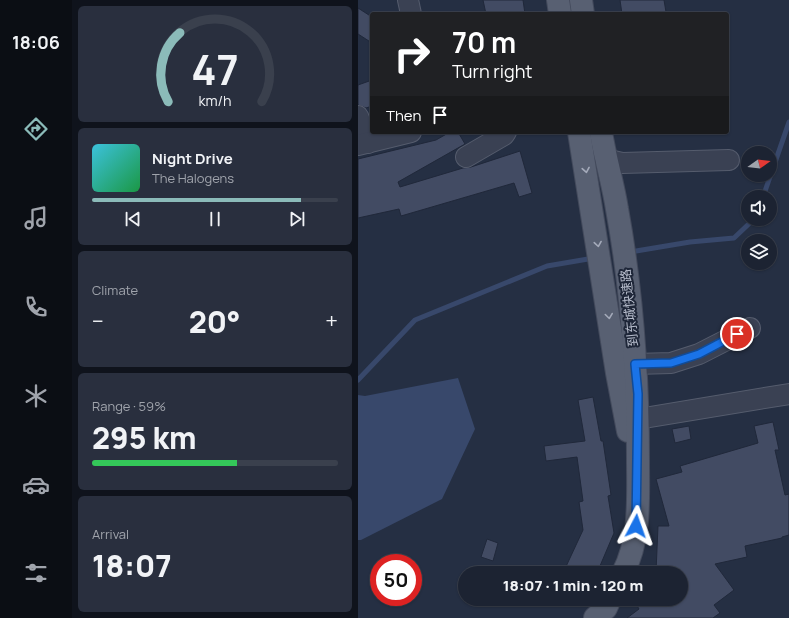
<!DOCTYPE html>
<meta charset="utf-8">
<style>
body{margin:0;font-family:Manrope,"Noto Sans SC",sans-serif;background:#292f3e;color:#f1f3f6;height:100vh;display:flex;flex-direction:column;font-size:15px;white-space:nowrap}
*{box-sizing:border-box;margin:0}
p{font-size:13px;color:#a0a4ac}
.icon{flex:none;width:22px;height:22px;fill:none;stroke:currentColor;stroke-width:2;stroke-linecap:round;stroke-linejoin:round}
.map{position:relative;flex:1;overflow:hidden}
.panel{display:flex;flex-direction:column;gap:6px;padding:6px;background:#0f131c;width:286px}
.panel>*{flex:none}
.guide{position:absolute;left:12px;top:12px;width:359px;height:122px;border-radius:4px;box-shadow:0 1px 3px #0004,0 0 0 1px #3a404d;background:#202124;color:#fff;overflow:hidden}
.needle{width:26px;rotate:76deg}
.tools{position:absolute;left:383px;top:146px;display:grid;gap:8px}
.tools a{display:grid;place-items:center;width:36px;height:36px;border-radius:50%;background:#1c2332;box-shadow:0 1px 3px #0004,0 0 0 1px #3a404d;font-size:20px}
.speed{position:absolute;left:12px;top:554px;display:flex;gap:8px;font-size:20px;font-weight:700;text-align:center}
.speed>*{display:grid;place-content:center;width:52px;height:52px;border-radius:50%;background:#1c2332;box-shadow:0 1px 3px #0004,0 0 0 1px #3a404d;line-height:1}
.speed .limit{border:6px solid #d22;background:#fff;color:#111}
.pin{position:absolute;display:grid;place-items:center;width:34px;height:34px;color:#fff;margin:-17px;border:2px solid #fff;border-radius:50%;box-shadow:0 1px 4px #0007}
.me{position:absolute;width:44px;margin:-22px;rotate:4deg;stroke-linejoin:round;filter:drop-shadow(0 0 3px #0008)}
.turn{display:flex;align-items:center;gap:14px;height:84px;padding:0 16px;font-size:18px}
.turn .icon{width:52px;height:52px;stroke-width:2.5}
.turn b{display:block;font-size:28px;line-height:34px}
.then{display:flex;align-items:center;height:38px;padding:0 16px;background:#0003;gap:8px;font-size:15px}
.big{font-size:30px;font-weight:800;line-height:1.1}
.panel .widget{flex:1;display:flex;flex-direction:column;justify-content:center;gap:6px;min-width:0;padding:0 14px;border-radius:6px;background:#292f3e}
.panel .dial{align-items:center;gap:0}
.dial svg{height:104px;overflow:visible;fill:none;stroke:#3a404d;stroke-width:7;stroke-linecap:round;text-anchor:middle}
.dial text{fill:#f1f3f6;stroke:none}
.song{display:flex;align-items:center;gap:12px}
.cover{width:48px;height:48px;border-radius:6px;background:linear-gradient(135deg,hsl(190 70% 55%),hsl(140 70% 35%))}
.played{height:4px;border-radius:2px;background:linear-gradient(90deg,#8bbbb9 85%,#3a404d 85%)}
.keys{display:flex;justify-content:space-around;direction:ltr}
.heat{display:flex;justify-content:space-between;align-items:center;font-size:22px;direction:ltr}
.charge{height:6px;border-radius:3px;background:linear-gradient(90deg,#34c759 59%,#3a404d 0)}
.trip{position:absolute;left:100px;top:566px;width:230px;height:40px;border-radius:20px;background:#1c2332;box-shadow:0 1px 3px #0004,0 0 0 1px #3a404d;font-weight:800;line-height:40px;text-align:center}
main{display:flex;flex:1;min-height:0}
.dock{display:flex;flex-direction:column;width:72px;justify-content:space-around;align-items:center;background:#0b0e14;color:#a0a4ac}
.dock .icon{width:28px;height:28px}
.dock .current{color:#8bbbb9}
.dock b{font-size:18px;color:#f1f3f6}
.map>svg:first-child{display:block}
.water{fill:#38486b}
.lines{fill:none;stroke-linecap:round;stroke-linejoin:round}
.stream{stroke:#38486b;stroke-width:5}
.building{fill:#424b63;stroke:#20283a}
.minor-casing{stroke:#555c6d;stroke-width:22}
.major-casing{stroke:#434a5c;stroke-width:24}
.minor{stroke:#3a4153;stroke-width:20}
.major{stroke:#586072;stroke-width:22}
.oneway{stroke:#a4aaba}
.route-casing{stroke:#114b97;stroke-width:10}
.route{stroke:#1a73e8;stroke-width:7}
.labels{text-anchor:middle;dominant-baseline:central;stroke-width:4;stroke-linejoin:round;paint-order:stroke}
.street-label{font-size:13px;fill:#b7bdcc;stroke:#1e2638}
</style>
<main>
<nav class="dock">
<b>18:06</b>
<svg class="icon current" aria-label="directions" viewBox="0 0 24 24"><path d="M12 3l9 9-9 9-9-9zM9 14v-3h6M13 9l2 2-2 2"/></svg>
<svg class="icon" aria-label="music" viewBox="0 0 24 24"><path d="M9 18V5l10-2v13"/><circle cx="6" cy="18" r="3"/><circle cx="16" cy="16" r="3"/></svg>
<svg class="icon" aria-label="phone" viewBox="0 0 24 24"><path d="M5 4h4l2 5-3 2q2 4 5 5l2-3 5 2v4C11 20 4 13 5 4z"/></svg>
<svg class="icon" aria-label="climate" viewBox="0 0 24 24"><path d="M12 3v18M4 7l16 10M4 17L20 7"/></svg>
<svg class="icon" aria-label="car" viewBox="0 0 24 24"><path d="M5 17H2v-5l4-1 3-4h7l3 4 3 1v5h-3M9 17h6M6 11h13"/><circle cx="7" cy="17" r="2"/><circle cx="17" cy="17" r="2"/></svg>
<svg class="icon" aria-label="filters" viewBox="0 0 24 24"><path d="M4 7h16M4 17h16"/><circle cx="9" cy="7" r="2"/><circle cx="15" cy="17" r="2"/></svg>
</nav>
<section class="panel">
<div class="widget dial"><svg viewBox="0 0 100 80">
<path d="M14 69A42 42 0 1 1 86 69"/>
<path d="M14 69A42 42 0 0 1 23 16" stroke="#8bbbb9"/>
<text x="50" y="56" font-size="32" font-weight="700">47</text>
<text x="50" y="72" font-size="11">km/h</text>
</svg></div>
<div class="widget">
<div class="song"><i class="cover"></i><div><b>Night Drive</b><p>The Halogens</p></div></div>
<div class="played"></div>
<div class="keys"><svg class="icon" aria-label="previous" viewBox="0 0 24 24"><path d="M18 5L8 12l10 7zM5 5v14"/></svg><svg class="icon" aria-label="pause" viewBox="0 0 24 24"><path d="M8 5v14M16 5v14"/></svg><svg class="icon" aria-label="next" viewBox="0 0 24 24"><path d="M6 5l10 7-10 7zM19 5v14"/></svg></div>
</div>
<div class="widget"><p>Climate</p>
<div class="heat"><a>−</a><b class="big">20°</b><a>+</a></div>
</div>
<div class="widget"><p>Range · 59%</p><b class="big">295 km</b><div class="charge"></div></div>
<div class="widget"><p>Arrival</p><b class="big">18:07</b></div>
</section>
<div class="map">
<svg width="431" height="618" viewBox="0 0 431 618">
<rect width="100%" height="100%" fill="#252f43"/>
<polygon class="water" points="100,378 117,429 84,499 3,540 0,540 0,395 7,396"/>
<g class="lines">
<g class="stream">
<polyline points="405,197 431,122"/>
<polyline points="272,252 332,242 376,238 396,219"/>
<polyline points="0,380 57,320 189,266 236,258"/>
</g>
</g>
<g class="building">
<polygon points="125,0 165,0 167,14 128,14"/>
<polygon points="262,0 306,0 308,12 294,14 264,14"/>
<polygon points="0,8 14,17 14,43 0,34"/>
<polygon points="14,80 14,106 8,108 0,105 0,85"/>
<polygon points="92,132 100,132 107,144 40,182 42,187 105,168 113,167 162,151 174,193 161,197 156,183 43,216 41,209 0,218 0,159 78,140"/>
<polygon points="235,397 243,441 245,441 253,495 250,496 256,533 239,573 205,573 225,530 221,502 225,501 219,457 188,461 186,446 227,441 220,400"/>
<polygon points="415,422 421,450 417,450 427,495 431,494 431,535 424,537 424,538 387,546 389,557 357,564 376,590 356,605 362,613 355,618 269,618 281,609 278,604 285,599 323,599 323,573 298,572 300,526 311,526 298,479 324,472 322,466 400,443 396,426"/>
<polygon points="331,426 333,439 317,443 314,429"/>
<polygon points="129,539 140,543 135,561 123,557"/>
</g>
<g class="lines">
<defs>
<g id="minor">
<polyline points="50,0 53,14"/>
<polyline points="0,116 10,143"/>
<polyline points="0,145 53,132"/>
<polyline points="108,157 146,135 148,132"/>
<polyline points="247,159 264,163 371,160"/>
<polyline points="277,364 313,363 341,354 392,328"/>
<polyline points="280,419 431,394"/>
</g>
<g id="major">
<polyline points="200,0 202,14"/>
<polyline points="223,0 225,14"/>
<polyline points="221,132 259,373 270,431"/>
<path d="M243,132C247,158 255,183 259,209C274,291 280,376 280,460C280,498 283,538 265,573"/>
<polyline points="237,618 248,608 252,599"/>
</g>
</defs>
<use href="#minor" class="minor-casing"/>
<use href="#major" class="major-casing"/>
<use href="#minor" class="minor"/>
<use href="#major" class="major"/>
</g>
<defs><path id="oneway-chevron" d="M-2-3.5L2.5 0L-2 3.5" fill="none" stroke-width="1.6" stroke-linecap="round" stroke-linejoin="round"/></defs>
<g class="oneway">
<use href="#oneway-chevron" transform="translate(228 170) rotate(80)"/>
<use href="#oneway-chevron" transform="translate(240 244) rotate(81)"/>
<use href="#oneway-chevron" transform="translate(251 316) rotate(82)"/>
</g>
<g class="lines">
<defs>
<polyline id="route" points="278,526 280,394 277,364 313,363 341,354 379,334"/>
</defs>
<use href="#route" class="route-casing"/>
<use href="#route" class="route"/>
</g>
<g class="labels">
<g class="street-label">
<text transform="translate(271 308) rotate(-96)">到东城快速路</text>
</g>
</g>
</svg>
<div class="tools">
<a><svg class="needle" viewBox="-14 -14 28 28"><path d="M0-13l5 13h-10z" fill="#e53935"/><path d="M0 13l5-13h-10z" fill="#a0a4ac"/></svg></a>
<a><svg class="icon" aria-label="sound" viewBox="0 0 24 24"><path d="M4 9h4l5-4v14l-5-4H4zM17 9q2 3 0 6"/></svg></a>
<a><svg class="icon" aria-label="layers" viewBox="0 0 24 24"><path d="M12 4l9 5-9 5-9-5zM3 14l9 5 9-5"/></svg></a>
</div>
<div class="speed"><div class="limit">50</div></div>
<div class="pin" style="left:379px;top:334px;background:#d93025"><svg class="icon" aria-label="arrive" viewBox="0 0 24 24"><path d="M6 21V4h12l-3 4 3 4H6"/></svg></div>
<svg class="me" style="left:278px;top:526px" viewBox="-20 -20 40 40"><path d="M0-17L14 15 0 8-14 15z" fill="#1a73e8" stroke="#fff" stroke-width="4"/></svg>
<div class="trip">18:07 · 1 min · 120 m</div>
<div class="guide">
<div class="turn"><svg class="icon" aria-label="right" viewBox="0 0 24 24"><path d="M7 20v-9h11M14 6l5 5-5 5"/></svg><div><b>70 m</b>Turn right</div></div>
<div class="then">Then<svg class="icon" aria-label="arrive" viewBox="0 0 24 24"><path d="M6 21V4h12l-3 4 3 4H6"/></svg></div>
</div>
</div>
</main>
